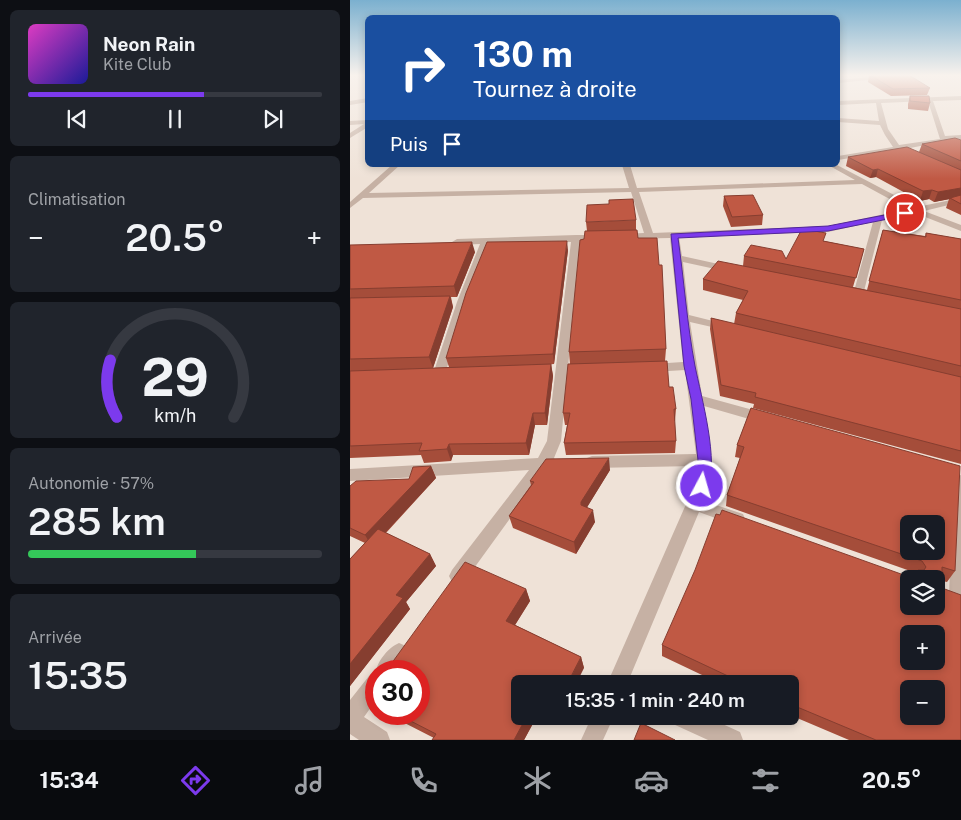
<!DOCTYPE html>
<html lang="fr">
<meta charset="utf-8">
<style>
body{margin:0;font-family:"Public Sans",sans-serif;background:#20242c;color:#f1f3f6;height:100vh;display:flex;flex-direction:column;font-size:19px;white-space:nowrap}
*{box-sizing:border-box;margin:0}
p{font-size:16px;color:#9ea1a6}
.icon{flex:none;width:28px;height:28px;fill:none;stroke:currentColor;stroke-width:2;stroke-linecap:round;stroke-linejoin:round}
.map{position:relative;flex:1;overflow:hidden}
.panel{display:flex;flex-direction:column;gap:10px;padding:10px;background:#0d0f14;width:350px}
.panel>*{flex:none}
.hud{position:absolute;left:15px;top:15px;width:475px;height:152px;border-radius:8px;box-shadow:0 2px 8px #0003;background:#1a4fa0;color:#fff;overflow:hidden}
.tools{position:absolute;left:550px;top:515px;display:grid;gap:10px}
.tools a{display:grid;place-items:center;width:45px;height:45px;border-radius:8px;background:#171b24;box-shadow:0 2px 8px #0003;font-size:25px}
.speed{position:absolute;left:15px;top:660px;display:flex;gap:10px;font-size:25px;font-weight:700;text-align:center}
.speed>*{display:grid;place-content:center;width:65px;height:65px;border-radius:50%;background:#171b24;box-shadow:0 2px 8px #0003;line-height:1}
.speed .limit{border:8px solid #d22;background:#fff;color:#111}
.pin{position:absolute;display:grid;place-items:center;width:42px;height:42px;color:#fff;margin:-21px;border:2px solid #fff;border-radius:50%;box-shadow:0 1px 5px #0007}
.me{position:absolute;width:55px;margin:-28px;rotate:6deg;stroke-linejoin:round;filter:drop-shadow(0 0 4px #0008)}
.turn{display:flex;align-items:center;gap:18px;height:105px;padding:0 25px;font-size:22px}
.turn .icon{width:65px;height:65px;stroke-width:2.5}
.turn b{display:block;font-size:35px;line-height:42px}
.then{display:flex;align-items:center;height:48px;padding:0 25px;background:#0003;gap:10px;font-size:19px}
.big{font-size:38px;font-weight:600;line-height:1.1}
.panel .card{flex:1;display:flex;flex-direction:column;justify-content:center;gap:8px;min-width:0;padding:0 18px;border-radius:8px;background:#20242c}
.panel .dial{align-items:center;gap:0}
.dial svg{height:130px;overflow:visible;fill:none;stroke:#363941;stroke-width:7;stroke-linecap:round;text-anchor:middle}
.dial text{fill:#f1f3f6;stroke:none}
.song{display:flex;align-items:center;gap:15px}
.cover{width:60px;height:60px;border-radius:8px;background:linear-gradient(135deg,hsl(310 70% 55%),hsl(240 70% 35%))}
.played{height:5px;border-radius:2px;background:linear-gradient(90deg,#7c3aed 60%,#363941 60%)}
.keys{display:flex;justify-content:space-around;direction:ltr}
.heat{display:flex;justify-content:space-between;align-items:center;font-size:28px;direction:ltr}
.charge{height:8px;border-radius:4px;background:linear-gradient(90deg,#34c759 57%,#363941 0)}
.trip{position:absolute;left:161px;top:675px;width:288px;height:50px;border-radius:8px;background:#171b24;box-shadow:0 2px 8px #0003;font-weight:600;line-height:50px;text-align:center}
.tabs{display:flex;height:80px;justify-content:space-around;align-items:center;background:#090b0e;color:#9ea1a6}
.tabs .icon{width:35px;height:35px}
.tabs .active{color:#7c3aed}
.tabs b{font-size:22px;color:#f1f3f6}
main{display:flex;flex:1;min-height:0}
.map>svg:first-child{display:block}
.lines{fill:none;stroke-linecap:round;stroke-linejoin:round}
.minor{fill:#c6b1a4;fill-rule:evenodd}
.wall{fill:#a54d3a}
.shaded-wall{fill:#863e30}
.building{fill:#c05944;stroke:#863e30;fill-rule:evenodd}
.route{fill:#7c3aed;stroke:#51269a}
</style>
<main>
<section class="panel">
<div class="card">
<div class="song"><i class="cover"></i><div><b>Neon Rain</b><p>Kite Club</p></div></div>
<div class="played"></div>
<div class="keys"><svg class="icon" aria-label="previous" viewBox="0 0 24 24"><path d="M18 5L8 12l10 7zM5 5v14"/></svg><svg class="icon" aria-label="pause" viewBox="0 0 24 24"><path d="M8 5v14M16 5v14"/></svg><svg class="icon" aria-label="next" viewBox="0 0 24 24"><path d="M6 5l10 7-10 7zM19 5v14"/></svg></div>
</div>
<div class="card"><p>Climatisation</p>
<div class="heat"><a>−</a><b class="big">20.5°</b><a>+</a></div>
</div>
<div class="card dial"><svg viewBox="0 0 100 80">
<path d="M14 69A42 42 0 1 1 86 69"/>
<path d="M14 69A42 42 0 0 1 10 34" stroke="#7c3aed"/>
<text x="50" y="56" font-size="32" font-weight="700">29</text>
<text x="50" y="72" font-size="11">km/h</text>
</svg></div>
<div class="card"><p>Autonomie · 57%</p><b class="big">285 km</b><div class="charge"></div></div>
<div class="card"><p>Arrivée</p><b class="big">15:35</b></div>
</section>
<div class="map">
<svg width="611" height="740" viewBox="0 0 611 740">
<rect width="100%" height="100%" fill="#efe2d7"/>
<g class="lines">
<g class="minor">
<polygon points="545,75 569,75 488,83 488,80"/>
<path d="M611,96V100L583,101L595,136L611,135V139L604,140L611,143V148L596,141L555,149L556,150L553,152L548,150L488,160V156L543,147L535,135L530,125L488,122V118L529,121L526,103L488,105V101ZM578,101L590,139L549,145L538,129L531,103Z"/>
<polygon points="18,98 18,102 0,105 0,101"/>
<polygon points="18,120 18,127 0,138 0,133 14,124 0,125 0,121"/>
<path d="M42,165H50L19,193L279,188L272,165H280L287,188L505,180L478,165H487L567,207L611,198V202L574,211L611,225V231L565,213L532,220L513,295L508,298L503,295L523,222L478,232L329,237L332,256L382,267L384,269L379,272L333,262L339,315L379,325L381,327L375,330L340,322L352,396L418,414L420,418L418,422L413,423L354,406C360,438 366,470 354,501L393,514L395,519L393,524L387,526L349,512L277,684H257L344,486L346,466L242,468L237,466L235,462L237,458L242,456L346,454L335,370L302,372L296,368L302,364L333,362L320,238L269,239L267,237L272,234L294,233L281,192L13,198L0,208V202ZM512,184L558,209L478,226L303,233L289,192Z"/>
<polygon points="226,235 252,235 257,238 252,241 230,241 211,441 204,458 207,463 205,467 196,469 114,582 108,584 102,582 99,576 102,570 179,470 0,481 0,469 188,458 197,441 221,242 139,244 117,302 95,374 89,378 83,374 107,302 130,244 107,245 102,242 107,239"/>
<polygon points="611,475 611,605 608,606 602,603 599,597 603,481 606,477"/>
<path d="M49,643L56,646L59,653L47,671H26V700L14,717L37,732L40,740H9L0,734V700L19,676L26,673C26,662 39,647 49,643Z"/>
<polygon points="242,716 264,716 253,740 231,740"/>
<polygon points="320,716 355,716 390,732 393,740 358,740 323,724"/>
</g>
</g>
<g class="wall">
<polygon points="519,75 580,88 577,95 541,96 518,82"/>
<polygon points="560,96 580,103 578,111 558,109 558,104"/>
<polygon points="611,140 611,215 596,208 599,199 584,202 579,199 570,201 526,177 520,178 496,166 498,157 569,152 572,144"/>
<polygon points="374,196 413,215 412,225 381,227 373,206"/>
<polygon points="286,220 286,230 288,238 309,265 316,349 315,361 319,387 326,409 325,421 324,421 326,441 325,453 216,455 214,443 217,425 215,425 213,413 220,364 219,352 237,231 236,222"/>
<polygon points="533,230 575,236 576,233 611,239 611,464 403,408 404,404 370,396 360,329 361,318 384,324 386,313 393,300 353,290 353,279 393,266 394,256 436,259 474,241 514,249 503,287 517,290"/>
<polygon points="0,245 125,252 107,297 101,297 103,307 83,368 99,367 96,358 218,250 204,364 192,365 201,364 203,376 197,425 185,425 179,455 103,455 101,461 74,463 71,455 0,458"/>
<polygon points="401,408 605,571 597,582 592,581 592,588 611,740 499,740 440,715 440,684 371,684 312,656 312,645 563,578 566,573 376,506 377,495 390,458 385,457 387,445"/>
<polygon points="81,466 86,478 36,533 80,554 86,566 56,602 60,609 0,686 0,559 15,543 0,536 0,486 59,479"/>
<polygon points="260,470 237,507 245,522 226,554 163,528 159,516 181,485 180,481"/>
<polygon points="176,589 180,601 165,625 231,657 234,668 170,684 170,716 187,716 174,740 84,738 37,714 69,714"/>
<polygon points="26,684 26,708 16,698"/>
<polygon points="190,716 209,716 205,724"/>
</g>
<g class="shaded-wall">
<polygon points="528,169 526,177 520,178 523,170"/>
<polygon points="611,188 611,197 584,202 588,192"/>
<polygon points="582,190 579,199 570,201 573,191"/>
<polygon points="217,241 218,250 204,364 203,354"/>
<polygon points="122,242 125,252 107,297 104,286"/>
<polygon points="100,296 103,307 83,368 79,357"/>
<polygon points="201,364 203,376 197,425 195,413"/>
<polygon points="183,413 185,425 179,455 176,443"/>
<polygon points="99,444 103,455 101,461 97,449"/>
<polygon points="259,458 260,470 233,514 233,517 231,502"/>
<polygon points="81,466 86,478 22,547 15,535"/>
<polygon points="243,510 245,522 226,554 224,542"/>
<polygon points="80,554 86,566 56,602 60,609 0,686 0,664 46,595"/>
<polygon points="176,589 180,601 160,633 156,621"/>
<polygon points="231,657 234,668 226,684 217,684"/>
<polygon points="177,716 187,716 174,740 164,740"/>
<polygon points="202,716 209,716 205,724"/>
</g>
<g class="building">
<polygon points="520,75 559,75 580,88 543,89"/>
<polygon points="560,96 579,96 580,103 560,101"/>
<polygon points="605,138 611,140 611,161 572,144"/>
<polygon points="557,147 611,170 611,188 588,192 582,190 573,191 528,169 523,170 498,157"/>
<polygon points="403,195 413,215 382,217 374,196"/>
<polygon points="611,195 611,204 600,198"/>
<polygon points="283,199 286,220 236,222 237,205 259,204 259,200"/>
<polygon points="452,229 476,233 473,241 514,249 506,278 394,256 401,245 432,251 436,259"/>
<polygon points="287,230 288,238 307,238 309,265 312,265 316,349 219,352 230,240 234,239 235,231"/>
<polygon points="533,230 576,237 576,233 611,239 611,300 519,281"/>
<polygon points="217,241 203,354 96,358 116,293 137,242"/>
<polygon points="122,242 104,286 0,289 0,245"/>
<polygon points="368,261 611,309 611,366 386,313 398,291 353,279"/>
<polygon points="100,296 79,357 0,359 0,298"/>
<polygon points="361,318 611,377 611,451 405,397 406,393 371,385"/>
<polygon points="317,361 319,387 323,387 326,409 324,409 326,441 214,443 220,413 213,413 218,364"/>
<polygon points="201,364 195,413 183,413 176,443 99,444 97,449 69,451 72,443 0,446 0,371"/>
<path d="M401,408L610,466L605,571L592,567V588L611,595V740H526L440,704V684H395L312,645L345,570L366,514L370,515L372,510L565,579L568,577V570H574L576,567L572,561L377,495L394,447L387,445ZM559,524H586V551H559ZM559,579H586V606H559ZM559,634H586V661H559ZM559,689H586V716H559Z"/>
<polygon points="259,458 231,502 231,505 243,510 224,542 159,516 184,482 180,481 196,459"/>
<polygon points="81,466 15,535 0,528 0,486 6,481 59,479 63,467"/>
<polygon points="28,529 80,554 46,595 53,598 0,664 0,559"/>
<polygon points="115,562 176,589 156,621 231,657 217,684 170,684 170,716 177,716 164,740 82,740 86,734 47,714 69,714 69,671 36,671"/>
<polygon points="26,684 26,703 16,698"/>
<polygon points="291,723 325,740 284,740"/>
</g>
<linearGradient id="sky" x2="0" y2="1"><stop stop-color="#7bb0cf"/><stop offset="0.42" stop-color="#f8f2ed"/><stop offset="1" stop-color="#f8f2ed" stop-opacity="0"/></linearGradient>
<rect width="611" height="179" fill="url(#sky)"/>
<path class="route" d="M555,211L559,213L558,215L478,231L328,238C334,280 337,324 345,366C351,396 370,463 357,490H347L345,486L348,460L341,399L334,366L321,234L478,226Z"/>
</svg>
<div class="tools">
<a><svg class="icon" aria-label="search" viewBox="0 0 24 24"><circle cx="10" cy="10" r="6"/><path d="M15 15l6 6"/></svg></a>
<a><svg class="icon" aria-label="layers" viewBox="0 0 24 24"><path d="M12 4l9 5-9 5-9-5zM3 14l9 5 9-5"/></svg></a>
<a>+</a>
<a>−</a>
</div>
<div class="speed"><div class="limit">30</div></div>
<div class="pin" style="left:555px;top:213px;background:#d93025"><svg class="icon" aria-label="arrive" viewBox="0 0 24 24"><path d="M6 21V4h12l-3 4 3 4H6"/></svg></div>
<svg class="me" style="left:352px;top:486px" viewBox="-20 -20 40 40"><circle r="17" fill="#7c3aed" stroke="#fff" stroke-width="3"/><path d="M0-11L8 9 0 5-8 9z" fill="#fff"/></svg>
<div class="trip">15:35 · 1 min · 240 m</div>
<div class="hud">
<div class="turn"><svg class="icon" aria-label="right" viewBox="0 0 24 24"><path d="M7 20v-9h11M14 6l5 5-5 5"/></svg><div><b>130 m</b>Tournez à droite</div></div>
<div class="then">Puis<svg class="icon" aria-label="arrive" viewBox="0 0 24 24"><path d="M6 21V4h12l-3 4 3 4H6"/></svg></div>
</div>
</div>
</main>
<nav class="tabs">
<b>15:34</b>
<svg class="icon active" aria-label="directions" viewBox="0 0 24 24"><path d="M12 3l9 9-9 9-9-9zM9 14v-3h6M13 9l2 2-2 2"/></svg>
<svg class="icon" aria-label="music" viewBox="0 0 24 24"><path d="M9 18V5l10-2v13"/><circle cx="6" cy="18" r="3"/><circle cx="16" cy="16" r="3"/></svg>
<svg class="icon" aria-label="phone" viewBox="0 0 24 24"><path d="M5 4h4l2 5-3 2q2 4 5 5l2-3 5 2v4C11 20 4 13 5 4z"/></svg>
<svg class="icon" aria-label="climate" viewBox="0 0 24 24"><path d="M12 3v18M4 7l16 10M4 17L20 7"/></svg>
<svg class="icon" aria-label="car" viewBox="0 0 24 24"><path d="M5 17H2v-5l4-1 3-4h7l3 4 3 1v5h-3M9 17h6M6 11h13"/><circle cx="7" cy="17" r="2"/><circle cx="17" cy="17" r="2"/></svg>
<svg class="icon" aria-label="filters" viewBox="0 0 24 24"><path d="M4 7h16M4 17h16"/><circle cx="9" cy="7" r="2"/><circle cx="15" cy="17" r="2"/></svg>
<b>20.5°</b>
</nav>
